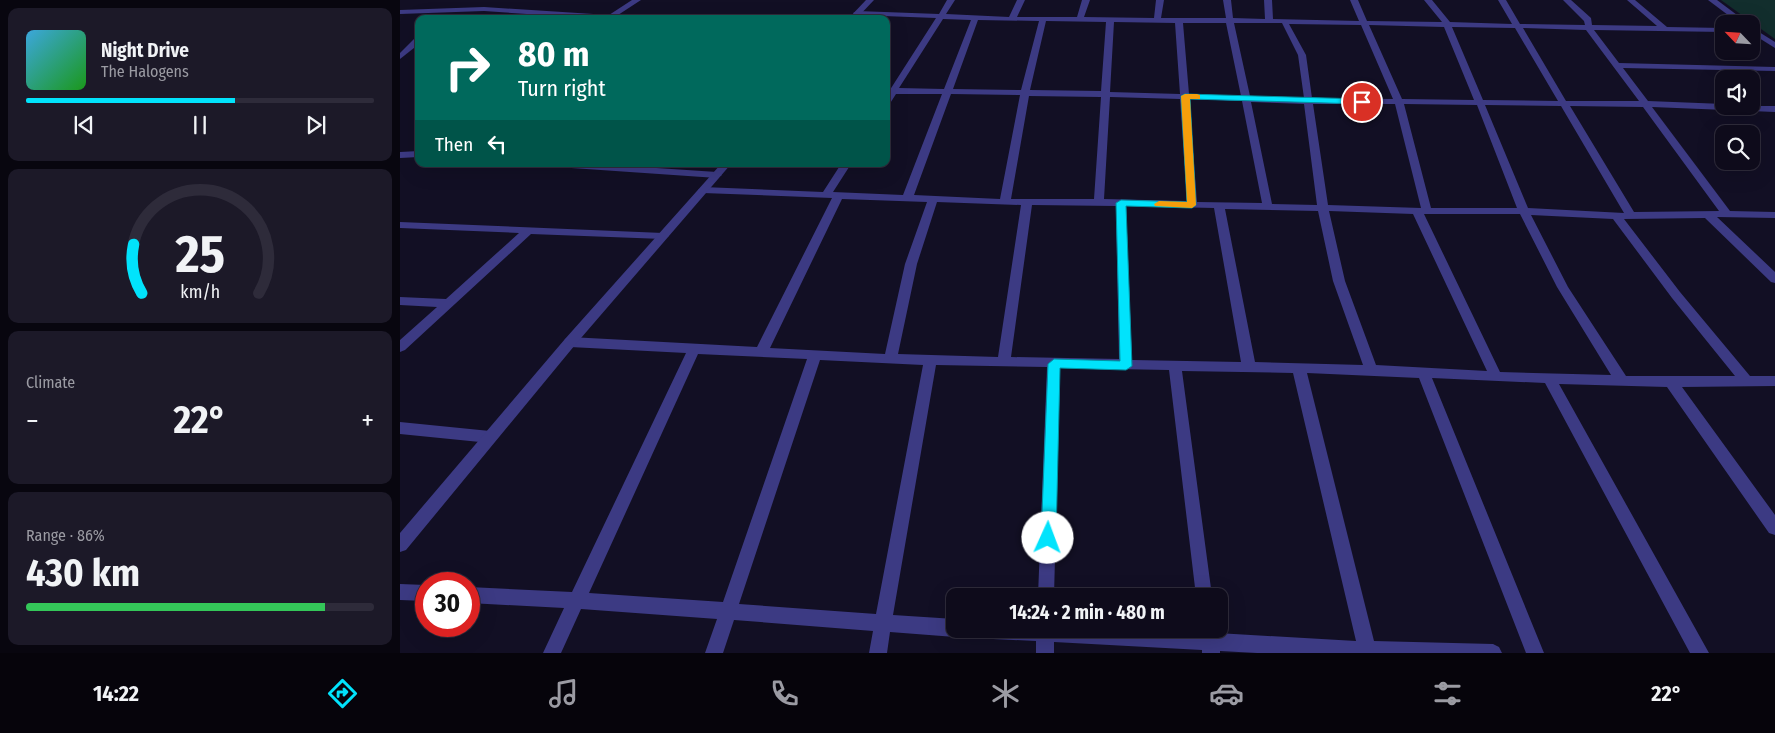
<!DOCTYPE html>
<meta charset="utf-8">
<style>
body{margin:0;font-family:"Fira Sans Condensed",sans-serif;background:#1c1928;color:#f1f3f6;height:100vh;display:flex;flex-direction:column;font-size:19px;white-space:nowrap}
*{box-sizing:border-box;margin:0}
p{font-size:16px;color:#9b9ba3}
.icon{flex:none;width:28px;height:28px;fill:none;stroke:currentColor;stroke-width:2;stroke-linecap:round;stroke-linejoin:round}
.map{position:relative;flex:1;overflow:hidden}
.panel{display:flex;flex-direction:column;gap:8px;padding:8px;background:#08060f;width:400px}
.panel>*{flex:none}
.guide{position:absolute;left:15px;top:15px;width:475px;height:152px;border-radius:10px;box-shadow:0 5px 20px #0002,0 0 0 1px #2e2b3a;background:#00695c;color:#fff;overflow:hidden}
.needle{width:32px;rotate:295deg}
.fabs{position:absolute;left:1315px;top:15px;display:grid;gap:10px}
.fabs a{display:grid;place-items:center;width:45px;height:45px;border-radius:10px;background:#0e0b1b;box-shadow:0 5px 20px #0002,0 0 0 1px #2e2b3a;font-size:25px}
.speed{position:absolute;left:15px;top:572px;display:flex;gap:10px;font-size:25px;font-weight:700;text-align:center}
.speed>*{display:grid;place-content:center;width:65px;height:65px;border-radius:50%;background:#0e0b1b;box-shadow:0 5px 20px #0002,0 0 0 1px #2e2b3a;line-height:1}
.speed .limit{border:8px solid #d22;background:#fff;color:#111}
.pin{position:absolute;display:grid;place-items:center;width:42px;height:42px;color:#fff;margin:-21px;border:2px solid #fff;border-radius:50%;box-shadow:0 1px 5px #0007}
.me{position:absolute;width:55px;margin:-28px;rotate:2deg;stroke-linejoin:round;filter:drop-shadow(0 0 4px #0008)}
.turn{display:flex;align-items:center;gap:18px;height:105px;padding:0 20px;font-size:22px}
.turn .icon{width:65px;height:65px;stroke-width:2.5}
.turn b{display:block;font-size:35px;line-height:42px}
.then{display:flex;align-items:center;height:48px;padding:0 20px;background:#0003;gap:10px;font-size:19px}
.big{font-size:38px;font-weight:700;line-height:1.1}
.panel .widget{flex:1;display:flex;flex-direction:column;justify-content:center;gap:8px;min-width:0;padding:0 18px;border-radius:10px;background:#1c1928}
.panel .dial{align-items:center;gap:0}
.dial svg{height:130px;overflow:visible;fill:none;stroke:#2e2b3a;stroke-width:7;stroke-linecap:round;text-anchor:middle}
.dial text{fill:#f1f3f6;stroke:none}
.song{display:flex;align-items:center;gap:15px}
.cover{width:60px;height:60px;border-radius:8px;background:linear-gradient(135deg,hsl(200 70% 55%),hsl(120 70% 35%))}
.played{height:5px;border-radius:2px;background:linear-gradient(90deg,#01e3fc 60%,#2e2b3a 60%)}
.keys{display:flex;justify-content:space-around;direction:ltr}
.heat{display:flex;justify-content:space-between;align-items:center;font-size:28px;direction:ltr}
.charge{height:8px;border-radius:4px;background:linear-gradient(90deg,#34c759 86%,#2e2b3a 0)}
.trip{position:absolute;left:546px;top:588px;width:282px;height:50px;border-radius:10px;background:#0e0b1b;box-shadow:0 5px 20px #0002,0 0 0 1px #2e2b3a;font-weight:700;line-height:50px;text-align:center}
.tabs{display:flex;height:80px;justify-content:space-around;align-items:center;background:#06040b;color:#9b9ba3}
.tabs .icon{width:35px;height:35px}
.tabs .selected{color:#01e3fc}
.tabs b{font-size:22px;color:#f1f3f6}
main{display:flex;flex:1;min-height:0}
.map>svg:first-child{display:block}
.green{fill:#122e2d}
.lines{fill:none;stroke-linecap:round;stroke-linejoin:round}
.minor{fill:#3c3a83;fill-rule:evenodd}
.tertiary{fill:#3c3a83;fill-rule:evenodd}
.route{fill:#01e3fc;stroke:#0194a4}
.slow{fill:#f59e0b}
</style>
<main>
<section class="panel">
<div class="widget">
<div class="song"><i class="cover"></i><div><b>Night Drive</b><p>The Halogens</p></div></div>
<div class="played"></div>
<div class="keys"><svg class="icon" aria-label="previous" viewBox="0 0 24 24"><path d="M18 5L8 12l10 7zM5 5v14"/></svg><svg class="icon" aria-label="pause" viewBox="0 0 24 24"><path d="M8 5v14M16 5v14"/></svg><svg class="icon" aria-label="next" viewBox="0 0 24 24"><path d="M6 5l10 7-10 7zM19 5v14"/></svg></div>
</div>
<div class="widget dial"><svg viewBox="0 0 100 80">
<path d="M14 69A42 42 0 1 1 86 69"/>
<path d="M14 69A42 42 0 0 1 9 39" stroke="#01e3fc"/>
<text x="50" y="56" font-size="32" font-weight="700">25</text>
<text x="50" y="72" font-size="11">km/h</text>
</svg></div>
<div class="widget"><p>Climate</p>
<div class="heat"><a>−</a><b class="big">22°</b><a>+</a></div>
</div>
<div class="widget"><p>Range · 86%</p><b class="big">430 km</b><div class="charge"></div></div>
</section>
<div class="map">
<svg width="1375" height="653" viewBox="0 0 1375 653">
<rect width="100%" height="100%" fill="#120f24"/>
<polygon class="green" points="1321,0 1375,0 1375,39"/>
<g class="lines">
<g class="minor">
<polygon points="232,0 241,0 218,15 244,19 201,19 84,11 0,14 0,10 84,7 209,15"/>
<path d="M547,0H555L546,14L609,17L617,0H625L617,17H677L682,0H690L684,17L754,18L756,0H764L761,18H826L823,0H831L833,18L865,19L864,0H872L873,19L959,21L950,0H958L967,21L1042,22L1024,0H1032L1050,22L1112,24L1098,0H1106L1120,24L1185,25L1184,21L1163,0H1171L1191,18L1192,25L1257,26L1227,0H1235L1267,27L1324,28V32L1194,30L1219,63L1375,67V71L1223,68L1248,101L1324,104V106H1375V112L1252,107L1330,211L1375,212V218L1317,217L1375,272V283L1371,282L1305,218L1224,219L1280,292L1350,376H1375V386L1282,387L1375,515V535L1369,533L1267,387L1159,384L1309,653H1290L1145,383L1032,378L1144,653H1126L1019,378L907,373L974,641L1093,644L1099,647L1102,653H857L820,651V653H802V650L654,642V653H636V641L573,638L567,635L564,629H733L800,632L799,629H817V633L956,641L893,373L782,371L812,596H796L769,370L660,368L654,596H638L647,367L536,365L493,615L555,619V629H563L561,634L555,637L490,632L487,653H469L473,631L334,620L323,653H305L317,619L181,609L161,653H143L164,608L69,603V587L172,592L286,353L170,347L165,345L164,342L165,339L170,337L357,347L432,198L303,193L298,190L303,187L423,192L441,164H451L433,192L503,195L542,94H496L489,105L486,106V96L536,18L457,15L453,13L457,11L539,14ZM543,19L571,20L544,89L499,88ZM578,20L639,21L621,90L553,89ZM646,21L706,22L701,91L630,90ZM714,22L775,23L780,94L710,92ZM783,23H826L841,96L789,94ZM834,23H882L898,55L904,98L850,96ZM889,24L961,25L993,99L912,98L906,55ZM969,25L1044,27L1074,100L1002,99ZM1052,27L1115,28L1158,101L1083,100ZM1123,28L1186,30L1239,101H1166ZM551,94L620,95L600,199L514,195ZM629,96L701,97L694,199H611ZM710,97L780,99L787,201L704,199ZM789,99L842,101L862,203L797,202ZM851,102L904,104L917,205L872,204ZM913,104H995L1021,208L928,205ZM1004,104L1077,105L1117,208H1031ZM1085,105L1161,106L1224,213L1128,208ZM1170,106L1243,107L1319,211L1234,212ZM442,199L527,202L505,264L485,354L370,348ZM537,202L621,205L598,357L498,354L517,264ZM632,205L716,206L719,359L611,357ZM726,206L814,208L841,362L732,360ZM825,209L918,211L933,281L963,365L855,362ZM929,211L1013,214L1087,371L976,365L945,281ZM1024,214H1120L1157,287L1211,375L1100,372ZM1131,215L1213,219L1272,298L1335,376H1226L1168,287ZM298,354L407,359L323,602L189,593ZM420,360L523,365L476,614L339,604Z"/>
<polygon points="1308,0 1317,0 1349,24 1340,24"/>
<polygon points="1351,27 1375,42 1375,48 1351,33"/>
<polygon points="16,37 19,37 19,44 0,59 0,53"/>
<polygon points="19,151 19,157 0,158 0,152"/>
<polygon points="152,164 196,164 317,172 322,175 317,178 157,167"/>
<polygon points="0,222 263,233 269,236 263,239 131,234 5,350 0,352 0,340 37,307 0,305 0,297 46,299 119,233 0,228"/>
<polygon points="0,422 90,431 95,433 97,437 95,441 90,443 0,434"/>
<polygon points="0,584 26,585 26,601 0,600"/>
</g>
<g class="tertiary">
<polygon points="466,0 474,0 456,19 448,19"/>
<polygon points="321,164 331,164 175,345 6,550 0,552 0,533 165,339"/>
</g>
</g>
<polygon class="route" points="785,94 962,99 966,102 962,104 790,99 796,205 792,208 726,206 732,366 726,370 660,368 656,538 654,543 648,545 643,543 641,538 648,364 654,359 720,361 716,203 721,200 787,202 781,96"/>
<polygon class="slow" points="797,94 800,95 800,99 790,99 796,205 792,208 755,206 754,204 759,201 787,202 781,96 785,94"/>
</svg>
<div class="fabs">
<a><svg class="needle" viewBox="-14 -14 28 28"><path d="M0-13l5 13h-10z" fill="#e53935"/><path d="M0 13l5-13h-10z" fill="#9b9ba3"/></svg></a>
<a><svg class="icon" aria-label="sound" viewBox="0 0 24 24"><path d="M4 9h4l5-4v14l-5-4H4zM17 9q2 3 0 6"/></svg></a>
<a><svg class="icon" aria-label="search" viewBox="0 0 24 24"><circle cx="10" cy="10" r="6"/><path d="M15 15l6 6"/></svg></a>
</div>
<div class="speed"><div class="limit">30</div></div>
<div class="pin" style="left:962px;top:102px;background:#d93025"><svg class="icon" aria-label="arrive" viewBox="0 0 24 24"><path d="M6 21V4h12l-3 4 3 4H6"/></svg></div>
<svg class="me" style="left:648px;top:538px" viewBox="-20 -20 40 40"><circle r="19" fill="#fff"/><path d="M0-13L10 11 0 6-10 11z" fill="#01e3fc"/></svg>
<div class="trip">14:24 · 2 min · 480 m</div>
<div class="guide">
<div class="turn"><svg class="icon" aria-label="right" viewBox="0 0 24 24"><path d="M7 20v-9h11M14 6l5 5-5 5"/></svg><div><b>80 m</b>Turn right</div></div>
<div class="then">Then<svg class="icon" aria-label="left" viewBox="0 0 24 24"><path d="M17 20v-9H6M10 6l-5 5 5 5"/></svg></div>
</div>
</div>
</main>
<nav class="tabs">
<b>14:22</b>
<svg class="icon selected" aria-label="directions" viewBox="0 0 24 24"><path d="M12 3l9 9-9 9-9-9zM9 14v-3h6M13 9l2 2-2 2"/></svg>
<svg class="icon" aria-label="music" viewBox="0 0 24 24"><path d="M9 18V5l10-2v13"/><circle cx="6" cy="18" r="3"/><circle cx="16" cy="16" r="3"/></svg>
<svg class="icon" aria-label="phone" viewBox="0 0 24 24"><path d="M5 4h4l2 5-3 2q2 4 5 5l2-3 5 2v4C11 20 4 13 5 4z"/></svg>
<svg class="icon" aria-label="climate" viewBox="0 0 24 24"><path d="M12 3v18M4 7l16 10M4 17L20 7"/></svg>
<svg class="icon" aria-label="car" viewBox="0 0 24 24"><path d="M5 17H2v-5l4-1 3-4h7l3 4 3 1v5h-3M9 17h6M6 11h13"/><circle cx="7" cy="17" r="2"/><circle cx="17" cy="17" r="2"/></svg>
<svg class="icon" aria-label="filters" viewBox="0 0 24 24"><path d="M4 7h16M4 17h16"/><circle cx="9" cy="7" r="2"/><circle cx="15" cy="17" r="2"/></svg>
<b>22°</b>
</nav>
